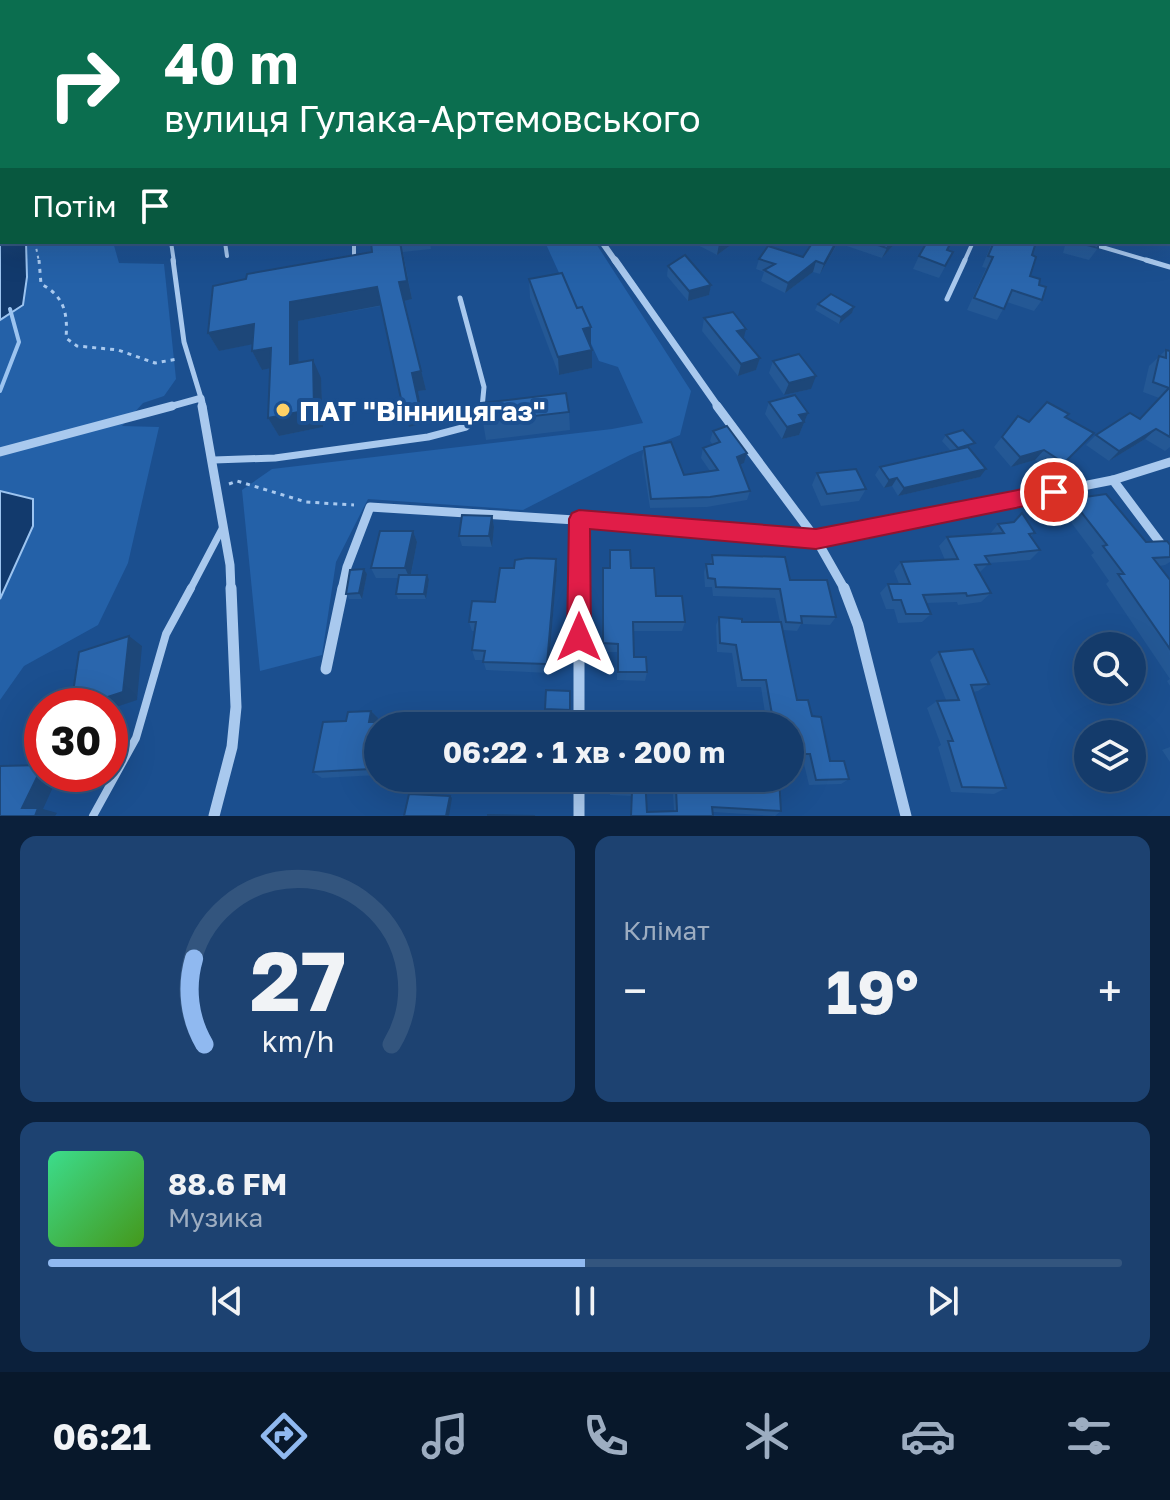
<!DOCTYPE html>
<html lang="uk">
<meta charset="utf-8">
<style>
body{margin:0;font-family:"Golos Text",sans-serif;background:#1d4271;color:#f1f3f6;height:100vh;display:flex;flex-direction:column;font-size:30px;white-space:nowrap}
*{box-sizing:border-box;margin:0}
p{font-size:26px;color:#9dadc1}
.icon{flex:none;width:44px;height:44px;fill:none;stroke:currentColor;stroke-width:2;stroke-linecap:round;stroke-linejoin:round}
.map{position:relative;height:816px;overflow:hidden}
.details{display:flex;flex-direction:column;gap:20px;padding:20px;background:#0b203b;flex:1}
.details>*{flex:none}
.top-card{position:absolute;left:0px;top:0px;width:1170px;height:244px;box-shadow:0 8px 32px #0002,0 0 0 2px #33557e;background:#0b6e4f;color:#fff;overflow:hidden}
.controls{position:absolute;left:1074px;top:632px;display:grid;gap:16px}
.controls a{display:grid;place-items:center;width:72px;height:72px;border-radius:50%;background:#143b6b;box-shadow:0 8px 32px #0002,0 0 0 2px #33557e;font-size:40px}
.speed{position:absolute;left:24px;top:688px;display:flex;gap:16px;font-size:40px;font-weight:700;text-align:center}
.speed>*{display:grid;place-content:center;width:104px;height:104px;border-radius:50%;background:#143b6b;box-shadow:0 8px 32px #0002,0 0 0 2px #33557e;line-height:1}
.speed .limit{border:12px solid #d22;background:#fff;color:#111}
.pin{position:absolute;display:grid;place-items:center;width:68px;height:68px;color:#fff;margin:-34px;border:4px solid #fff;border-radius:50%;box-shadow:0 2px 8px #0007}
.me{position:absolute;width:88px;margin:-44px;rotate:0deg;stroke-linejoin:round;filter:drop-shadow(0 0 6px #0008)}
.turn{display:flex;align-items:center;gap:28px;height:168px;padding:0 32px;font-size:36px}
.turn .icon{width:104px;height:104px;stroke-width:2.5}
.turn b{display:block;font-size:56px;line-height:68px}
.then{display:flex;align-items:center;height:76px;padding:0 32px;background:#0003;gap:16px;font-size:30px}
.big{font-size:60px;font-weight:700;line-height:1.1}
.details .tile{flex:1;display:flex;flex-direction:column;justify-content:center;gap:12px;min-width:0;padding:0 28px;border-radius:16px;background:#1d4271}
.details .dial{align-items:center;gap:0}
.dial svg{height:208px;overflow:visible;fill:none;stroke:#33557e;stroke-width:7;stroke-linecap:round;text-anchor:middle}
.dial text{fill:#f1f3f6;stroke:none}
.song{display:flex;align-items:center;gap:24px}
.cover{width:96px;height:96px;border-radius:12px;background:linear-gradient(135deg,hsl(150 70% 55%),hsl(100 70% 35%))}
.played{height:8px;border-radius:4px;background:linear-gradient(90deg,#90b9f0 50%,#33557e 50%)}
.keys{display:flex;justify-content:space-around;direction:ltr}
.heat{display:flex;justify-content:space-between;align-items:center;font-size:44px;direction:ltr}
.details .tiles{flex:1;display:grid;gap:20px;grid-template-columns:1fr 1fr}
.tile:last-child{grid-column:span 2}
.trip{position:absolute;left:364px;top:712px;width:440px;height:80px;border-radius:40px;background:#143b6b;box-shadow:0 8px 32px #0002,0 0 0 2px #33557e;font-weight:700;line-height:80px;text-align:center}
.dock{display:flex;height:128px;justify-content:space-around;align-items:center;background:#08182b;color:#9dadc1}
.dock .icon{width:56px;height:56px}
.dock .selected{color:#90b9f0}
.dock b{font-size:36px;color:#f1f3f6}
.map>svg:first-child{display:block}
.green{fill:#2461a8}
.water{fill:#123a6d;stroke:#9cc4f0;stroke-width:2}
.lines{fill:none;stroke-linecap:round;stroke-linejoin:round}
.stream{stroke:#9cc4f0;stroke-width:4}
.path-far1{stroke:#a9c9ee;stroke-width:2;stroke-dasharray:3 4;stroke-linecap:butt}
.path{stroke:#a9c9ee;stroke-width:3;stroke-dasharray:4 5;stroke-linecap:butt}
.lane-far3{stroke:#a9c9ee;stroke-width:4}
.lane-far2{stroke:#a9c9ee;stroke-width:5}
.lane-far1{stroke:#a9c9ee;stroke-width:7}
.lane{stroke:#a9c9ee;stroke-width:8}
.street-far3{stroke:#a9c9ee;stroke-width:6}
.street-far2{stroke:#a9c9ee;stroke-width:7}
.street-far1{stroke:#a9c9ee;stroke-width:9}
.street{stroke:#a9c9ee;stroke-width:11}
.wall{fill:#245895}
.shaded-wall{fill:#1d4779}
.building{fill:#2a66ad;stroke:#1d4779;stroke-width:2}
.route{fill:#e11d48;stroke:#92132f;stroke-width:2}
.poi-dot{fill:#ffd166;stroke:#1b4f8f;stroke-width:3}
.labels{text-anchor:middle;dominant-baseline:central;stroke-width:8;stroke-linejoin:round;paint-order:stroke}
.poi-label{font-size:28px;font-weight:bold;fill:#fff;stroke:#1b4f8f;text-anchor:start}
</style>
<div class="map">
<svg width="1170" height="816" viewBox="0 0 1170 816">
<rect width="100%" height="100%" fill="#1b4f8f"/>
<g class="green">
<polygon points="26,242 113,242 119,263 164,264 176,379 164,396 143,403 122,426 159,427 128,563 98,625 24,666 0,700 0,599 33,526 33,498 0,491 0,320 23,305 27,277"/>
<polygon points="545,242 595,242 691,391 680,435 630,455 523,510 368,499 336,562 322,655 260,671 242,490 272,469 612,429 643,423 618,367 599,361"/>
</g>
<g class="water">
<polygon points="0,144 2,242 26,242 27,277 23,305 0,320"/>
<polygon points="0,491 33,499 33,526 0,599"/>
</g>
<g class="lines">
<polyline class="stream" points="0,391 19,342 10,309"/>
<polyline class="path-far1" points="35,242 39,262"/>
<g class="path">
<path d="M39,260L41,284C64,296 68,313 66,338L77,346L118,350L155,363L178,359"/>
<polyline points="229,484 237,481 306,502 354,505"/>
</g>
<g class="lane-far3">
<polyline points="171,242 174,262"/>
<polyline points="225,242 227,256"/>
<polyline points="354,242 354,262"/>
<polyline points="1085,242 1153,262"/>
<polyline points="964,262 973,242"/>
</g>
<g class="lane-far2">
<polyline points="173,260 184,342 201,398"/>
<polyline points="1146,260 1170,267"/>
<polyline points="460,298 484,387 482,408"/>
<polyline points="947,299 965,260"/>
</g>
<g class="lane-far1">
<polyline points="214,460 275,458 428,437 466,427 482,412 482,406"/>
<polyline points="190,590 222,529"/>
</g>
<polyline class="lane" points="93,816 136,738 166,634 191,588"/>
<polyline class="street-far3" points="602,242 616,262"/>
<g class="street-far2">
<polyline points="615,260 719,408"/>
<polyline points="165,408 201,398 203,408"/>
</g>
<g class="street-far1">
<polyline points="202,406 230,565 231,590"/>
<polyline points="717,406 816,539 845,590"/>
<polyline points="0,452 172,406"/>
<polyline points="1113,480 1170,556"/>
<polyline points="579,519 579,590"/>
<polyline points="342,590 347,567 370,507 765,532 816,539 1113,480 1170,462"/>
</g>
<g class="street">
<polyline points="579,588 579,726"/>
<polyline points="844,588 858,625 906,816"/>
<polyline points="326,669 343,588"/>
<polyline points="579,778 579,816"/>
<polyline points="214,816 232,747 236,707 231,588"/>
</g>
</g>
<g class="wall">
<rect x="1168" y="144" width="2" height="38"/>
<polygon points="371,242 430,242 431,249 403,252 412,299 404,301 426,390 418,391 424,423 409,427 381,306 298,321 299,362 321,378 323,427 279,436 268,418 270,368 262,370 252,351 252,344 219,351 208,333 372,252"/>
<polygon points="692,242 735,242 717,255"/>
<polygon points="813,242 896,242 882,258 838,243 820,274 813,272 785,293 761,281 764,272 756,269 759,259 803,257"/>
<polygon points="992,242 1036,242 1032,255 1030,276 1039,285 1042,300 1034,311 1007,302 997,320 967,310 986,268 982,267"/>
<polygon points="1066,242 1098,242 1098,248 1089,260 1063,253"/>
<polygon points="947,250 953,252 939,278 913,269 919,256"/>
<polygon points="668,266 711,285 709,295 688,301 667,276"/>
<polygon points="529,279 577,308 591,346 592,368 559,375 530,298"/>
<polygon points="818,304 854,307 852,313 839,324 815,310"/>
<polygon points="704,318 743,339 760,358 756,370 738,376 702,331"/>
<polygon points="1166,350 1170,351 1170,447 1165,451 1145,439 1109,461 1086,445 1096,435 1139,419 1159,398 1143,392 1149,366"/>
<polygon points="773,361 811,389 784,395 769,373"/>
<polygon points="769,402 808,413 799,435 782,439 765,414"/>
<polygon points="569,412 570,430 486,440 483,422"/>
<polygon points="1018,416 1029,422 1065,417 1094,433 1054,473 1035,460 1011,467 994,447"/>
<polygon points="713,431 747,453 744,463 740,464 750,491 747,500 707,507 650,508 642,457 644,447 684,475 710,471 701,458 703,448 713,445 710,441"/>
<polygon points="946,435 970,449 980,477 898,496 892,486 884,488 875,475 880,467 950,450 942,441"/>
<polygon points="817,473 866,489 859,501 821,506 812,485"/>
<polygon points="1071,499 1146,542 1170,545 1170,562 1165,565 1159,566 1170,580 1170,686 1167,681 1170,679 1106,584 1109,581 1091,555 1094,553 1061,509"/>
<polygon points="1022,513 1035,533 1031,536 1040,550 1030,560 989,563 979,573 991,593 981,602 958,605 957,602 926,603 931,614 922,622 898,623 894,609 886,609 880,593 888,584 899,584 894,571 901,562 945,560 939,546 947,537 990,534 998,524 1013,522"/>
<polygon points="492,516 494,527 492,547 462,546 459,536"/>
<polygon points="413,531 417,542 411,575 429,580 426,599 398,599 396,594 399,578 376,578 371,568"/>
<polygon points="610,550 631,568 656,596 685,622 682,631 633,631 634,657 647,672 645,681 617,680 617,652 603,652 602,578 609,568"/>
<polygon points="712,555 790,580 836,617 830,625 801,624 797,631 783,630 797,700 812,716 830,761 849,779 841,784 809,785 803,760 790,760 790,726 767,726 761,687 737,687 732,653 717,652 716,625 719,617 742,622 780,622 775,598 713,596 712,587 705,587 704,572 706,564 710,564"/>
<polygon points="556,559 557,570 548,673 486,670 483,660 475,660 472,650 475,631 472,631 469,622 495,602 514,568"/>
<polygon points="364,569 367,574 362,599 349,599 346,594"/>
<polygon points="939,652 989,684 978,691 973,692 1006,788 994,794 951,792 938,747 941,745 927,708 937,701 946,700 930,660"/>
<polygon points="570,691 570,714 546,713 545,709"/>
<polygon points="371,711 378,718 377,722 382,726 378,726 378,775 322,778 313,772 346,721"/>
<polygon points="1170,747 1170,762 1162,750"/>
<polygon points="568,778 568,794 483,791 479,785"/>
<polygon points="608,778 645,778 647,812 674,811 673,794 676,789 758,788 756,778 779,778 781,811 775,816 713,812 713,816 630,816 631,796 610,795"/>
</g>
<g class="shaded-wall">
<polygon points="400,242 412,299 404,301 426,390 418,391 424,423 409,427 403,408 412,373 399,282"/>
<polygon points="721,242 735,242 717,255 719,244"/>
<polygon points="836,242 838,242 820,274 824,264"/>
<polygon points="892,242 896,242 882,258 887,248"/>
<polygon points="816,261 813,272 785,293 788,283"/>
<polygon points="711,285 709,295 688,301 689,291"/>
<polygon points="377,287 383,305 298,321 299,382 290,364 290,302"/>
<polygon points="854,307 852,313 839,324 841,317"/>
<polygon points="254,324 264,342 219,351 208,333"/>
<polygon points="591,327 591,346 583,329"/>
<polygon points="746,329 743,341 737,331"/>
<polygon points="271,348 280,366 262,370 252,351"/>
<polygon points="592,350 592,368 559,375 558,357"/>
<polygon points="760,358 756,370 738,376 741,364"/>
<polygon points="313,360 321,378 323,427 279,436 268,418"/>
<polygon points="816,376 811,389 784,395 789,383"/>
<polygon points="808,413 799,435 782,439 787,427 799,415"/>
<polygon points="1156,429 1145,439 1109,461 1119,451"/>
<polygon points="1044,450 1035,460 1011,467 1020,457"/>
<polygon points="747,453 744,463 734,467 737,457"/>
<polygon points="986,469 980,477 898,496 904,488"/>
<polygon points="897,478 892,486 884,488 889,480"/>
<polygon points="492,516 494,527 492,547 489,536"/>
<polygon points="413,531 417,542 410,579 405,568"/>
<polygon points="556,559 557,570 548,673 547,664"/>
<polygon points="364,569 367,574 362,599 359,593"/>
<polygon points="427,575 429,580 426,599 424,594"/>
<polygon points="129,636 142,646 137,700 110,709 110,706 80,706"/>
<polygon points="371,711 378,718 376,729 369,722"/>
<polygon points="378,722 382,726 378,726 378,775 371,769"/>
<polygon points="42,767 42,774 59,774 43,809 57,813 55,816 35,816 22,808"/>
<polygon points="450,796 452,798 449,816 446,816"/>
</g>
<g class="building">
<polygon points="1168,144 1170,144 1170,172 1168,171"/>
<polygon points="371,242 400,242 407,281 399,282 421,371 412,373 419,405 403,408 377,287 290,302 290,364 313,360 314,409 268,418 271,348 252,351 254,324 208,333 213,286 246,279 247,274 372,252"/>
<polygon points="813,242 836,242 824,264 816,261 788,283 764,270 775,264 759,259 768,246 803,257"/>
<polygon points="869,242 892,242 887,248"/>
<polygon points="927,242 951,242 947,250 953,252 945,266 919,256"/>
<polygon points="994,242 1036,242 1032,255 1036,257 1030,276 1040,279 1039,285 1046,287 1042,300 1012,290 1004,309 974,298 993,257 988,256"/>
<polygon points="1076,242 1098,242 1098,248"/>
<polygon points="685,255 711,285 689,291 668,266"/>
<polygon points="562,273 577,308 582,307 591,327 583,329 592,350 558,357 529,279"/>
<polygon points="831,294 854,307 841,317 818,304"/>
<polygon points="733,312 746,329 737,331 760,358 741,364 704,318"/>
<polygon points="1166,350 1170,351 1170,437 1156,429 1119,451 1096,435 1130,413 1140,419 1169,388 1153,382 1159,356 1166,358"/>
<polygon points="799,354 816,376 789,383 773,361"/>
<polygon points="566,393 569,412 483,422 482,403"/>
<polygon points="795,395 808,413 799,415 804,422 787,427 769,402"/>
<polygon points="1047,402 1069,414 1065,417 1094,433 1064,463 1044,450 1020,457 1002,437 1018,416 1029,422"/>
<polygon points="727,426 747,453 737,457 750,491 710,497 651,499 644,447 671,442 684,475 718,470 703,448 720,442 713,431"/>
<polygon points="963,430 975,443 958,448 946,435"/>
<polygon points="968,447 986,469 904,488 897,478 889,480 880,467"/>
<polygon points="856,469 866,489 827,494 817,473"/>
<polygon points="1106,494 1146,542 1167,541 1170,545 1170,557 1153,558 1170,580 1170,649 1118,574 1124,574 1103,546 1107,545 1071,499"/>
<polygon points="1022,513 1035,533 1029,534 1040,550 985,556 990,564 975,565 991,593 967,596 966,593 923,595 931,614 906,614 901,600 893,600 888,584 910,584 901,562 958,559 947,537 1004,533 998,524 1014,522"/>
<polygon points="462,515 492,516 489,536 459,536"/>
<polygon points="380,531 413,531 405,568 371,568"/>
<polygon points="610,550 630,550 631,568 654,568 656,596 682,596 685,622 633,622 634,657 646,657 647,672 618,672 618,644 603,643 603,568 610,568"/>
<polygon points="712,555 785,557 790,580 827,580 836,617 801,616 802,623 786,622 780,589 716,587 715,579 708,578 706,564 713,564"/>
<polygon points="527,558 556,559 547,664 483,662 485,651 472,650 476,622 469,622 472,601 495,602 500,568 514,568 515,560"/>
<polygon points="364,569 359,593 346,594 350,570"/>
<polygon points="399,575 427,575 424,594 396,594"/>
<polygon points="719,617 742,619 742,622 781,622 797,700 808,700 812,716 821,717 830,761 844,761 849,779 816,780 810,754 790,754 790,726 774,726 766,680 742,680 736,645 720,643"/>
<polygon points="129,636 123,692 80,706 71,706 79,652"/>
<polygon points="973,649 989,684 971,685 1006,788 962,787 948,741 953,741 937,701 959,700 939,652"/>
<polygon points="546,690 570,691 570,710 545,709"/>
<polygon points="371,711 369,722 378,722 371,769 313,772 323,722 346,721 348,712"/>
<polygon points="672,717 673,726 615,726 615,721"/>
<polygon points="502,723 546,725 502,726"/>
<polygon points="42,765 42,767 22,808 38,808 35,816 0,816 0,766"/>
<polygon points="480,778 568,778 567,788 479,785"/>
<polygon points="610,778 645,778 647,812 677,811 676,789 764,788 762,778 779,778 781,811 712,807 713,816 631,816 632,791 610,790"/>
<polygon points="409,794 450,796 446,816 404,816"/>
<polygon points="488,815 535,816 488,816"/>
</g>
<linearGradient id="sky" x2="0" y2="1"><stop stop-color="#0f2b4f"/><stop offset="0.56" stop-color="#39639b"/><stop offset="1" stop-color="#39639b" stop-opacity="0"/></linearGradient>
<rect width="1170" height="259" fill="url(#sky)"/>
<polygon class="route" points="1054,483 1061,486 1064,492 1061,498 1054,500 816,549 590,529 591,637 587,646 579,649 571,646 567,637 569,519 572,513 579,510 816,529"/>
<circle class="poi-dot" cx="283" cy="410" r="8"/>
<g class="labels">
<g class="poi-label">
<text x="299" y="410">ПАТ "Вінницягаз"</text>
</g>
</g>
</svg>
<div class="controls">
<a><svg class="icon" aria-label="search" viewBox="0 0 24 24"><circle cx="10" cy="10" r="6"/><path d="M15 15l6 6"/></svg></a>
<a><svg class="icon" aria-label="layers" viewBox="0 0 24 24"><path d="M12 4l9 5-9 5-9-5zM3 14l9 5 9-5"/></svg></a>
</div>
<div class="speed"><div class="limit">30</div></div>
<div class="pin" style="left:1054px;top:492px;background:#d93025"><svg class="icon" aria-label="arrive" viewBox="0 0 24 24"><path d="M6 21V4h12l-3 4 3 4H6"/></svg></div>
<svg class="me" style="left:579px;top:637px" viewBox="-20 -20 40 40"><path d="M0-17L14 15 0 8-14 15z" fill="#e11d48" stroke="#fff" stroke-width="4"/></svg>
<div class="trip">06:22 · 1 хв · 200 m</div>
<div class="top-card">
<div class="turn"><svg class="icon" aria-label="right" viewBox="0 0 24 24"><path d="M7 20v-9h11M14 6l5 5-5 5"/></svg><div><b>40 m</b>вулиця Гулака-Артемовського</div></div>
<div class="then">Потім<svg class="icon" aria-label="arrive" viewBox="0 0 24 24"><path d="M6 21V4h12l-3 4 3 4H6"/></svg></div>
</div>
</div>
<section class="details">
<div class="tiles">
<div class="tile dial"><svg viewBox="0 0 100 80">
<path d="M14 69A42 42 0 1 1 86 69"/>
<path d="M14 69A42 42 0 0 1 10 36" stroke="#90b9f0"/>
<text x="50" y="56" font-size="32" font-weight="700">27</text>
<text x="50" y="72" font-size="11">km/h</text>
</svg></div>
<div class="tile"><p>Клімат</p>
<div class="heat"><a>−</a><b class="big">19°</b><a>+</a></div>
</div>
<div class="tile">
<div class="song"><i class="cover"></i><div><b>88.6 FM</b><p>Музика</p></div></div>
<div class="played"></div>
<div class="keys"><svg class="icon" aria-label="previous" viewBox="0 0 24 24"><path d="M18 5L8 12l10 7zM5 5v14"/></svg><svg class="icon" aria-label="pause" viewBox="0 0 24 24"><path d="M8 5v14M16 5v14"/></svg><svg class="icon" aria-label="next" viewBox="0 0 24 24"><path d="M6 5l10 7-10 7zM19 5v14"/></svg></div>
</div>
</div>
</section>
<nav class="dock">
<b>06:21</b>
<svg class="icon selected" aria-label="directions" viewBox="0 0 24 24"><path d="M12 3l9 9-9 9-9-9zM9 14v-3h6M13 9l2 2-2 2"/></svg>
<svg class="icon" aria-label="music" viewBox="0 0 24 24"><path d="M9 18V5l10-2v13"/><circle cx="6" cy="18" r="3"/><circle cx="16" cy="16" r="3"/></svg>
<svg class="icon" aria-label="phone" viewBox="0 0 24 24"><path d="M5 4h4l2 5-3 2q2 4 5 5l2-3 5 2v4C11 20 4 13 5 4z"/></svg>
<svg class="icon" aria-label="climate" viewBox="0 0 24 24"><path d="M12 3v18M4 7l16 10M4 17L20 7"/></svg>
<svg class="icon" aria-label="car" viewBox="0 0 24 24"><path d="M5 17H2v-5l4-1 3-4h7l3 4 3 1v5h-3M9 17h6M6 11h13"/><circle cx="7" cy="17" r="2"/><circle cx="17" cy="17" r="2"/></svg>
<svg class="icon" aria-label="filters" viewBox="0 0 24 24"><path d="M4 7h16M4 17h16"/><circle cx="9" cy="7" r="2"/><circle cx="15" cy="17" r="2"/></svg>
</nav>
